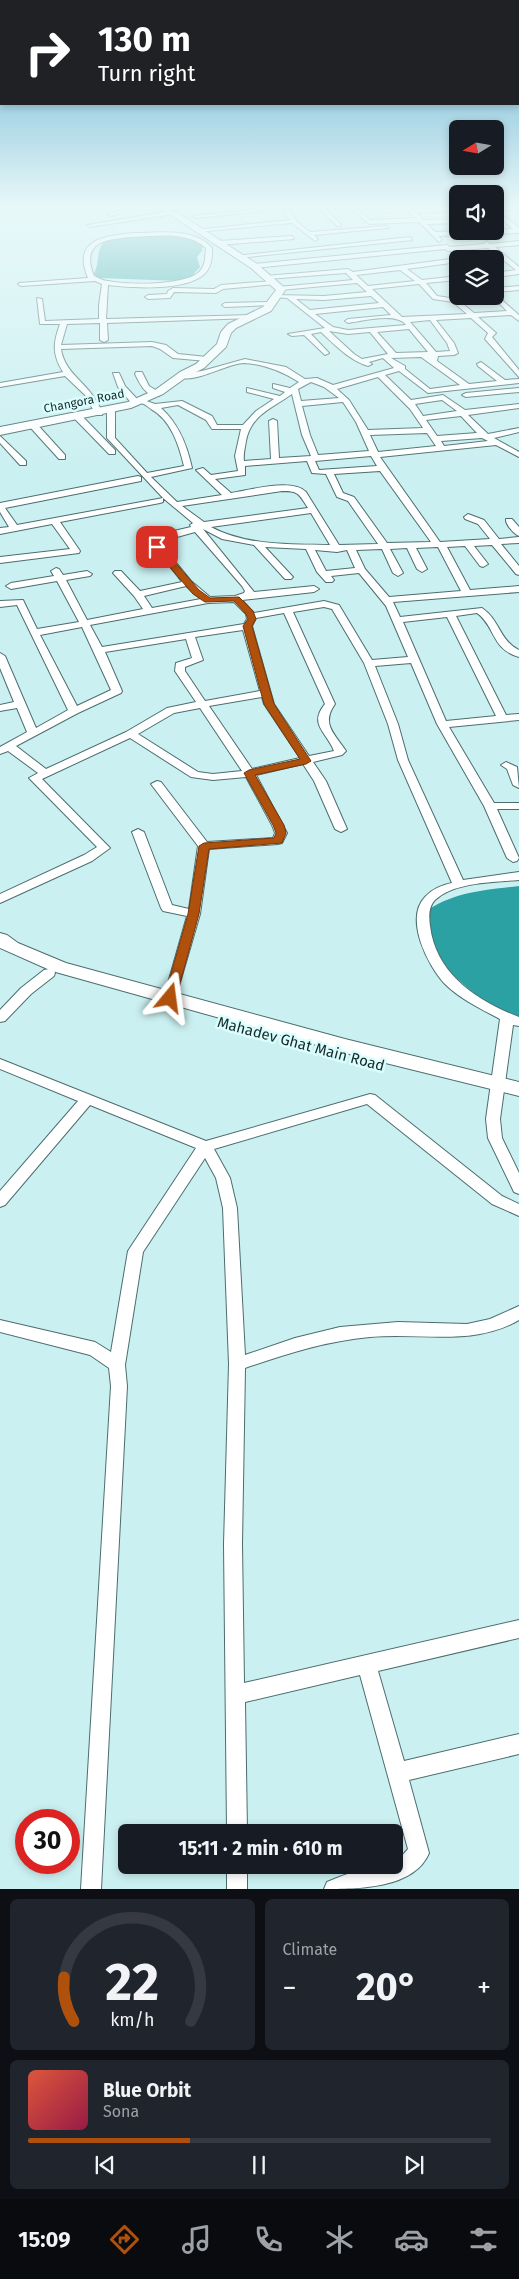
<!DOCTYPE html>
<meta charset="utf-8">
<style>
body{margin:0;font-family:"Fira Sans",sans-serif;background:#20242c;color:#f1f3f6;height:100vh;display:flex;flex-direction:column;font-size:19px;white-space:nowrap}
*{box-sizing:border-box;margin:0}
p{font-size:16px;color:#9ea1a6}
.icon{flex:none;width:28px;height:28px;fill:none;stroke:currentColor;stroke-width:2;stroke-linecap:round;stroke-linejoin:round}
.map{position:relative;height:1889px;overflow:hidden}
.side{display:flex;flex-direction:column;gap:10px;padding:10px;background:#0d0f14;flex:1}
.side>*{flex:none}
.banner{position:absolute;left:0px;top:0px;width:520px;height:105px;box-shadow:0 2px 8px #0003;background:#202124;color:#fff;overflow:hidden}
.needle{width:32px;rotate:259deg}
.fabs{position:absolute;left:449px;top:120px;display:grid;gap:10px}
.fabs a{display:grid;place-items:center;width:55px;height:55px;border-radius:8px;background:#171b24;box-shadow:0 2px 8px #0003;font-size:25px}
.speed{position:absolute;left:15px;top:1809px;display:flex;gap:10px;font-size:25px;font-weight:700;text-align:center}
.speed>*{display:grid;place-content:center;width:65px;height:65px;border-radius:50%;background:#171b24;box-shadow:0 2px 8px #0003;line-height:1}
.speed .limit{border:8px solid #d22;background:#fff;color:#111}
.pin{position:absolute;display:grid;place-items:center;width:42px;height:42px;color:#fff;margin:-21px;border-radius:10px;box-shadow:0 2px 8px #0006}
.me{position:absolute;width:55px;margin:-28px;rotate:16deg;stroke-linejoin:round;filter:drop-shadow(0 0 4px #0008)}
.turn{display:flex;align-items:center;gap:18px;height:105px;padding:0 15px;font-size:22px}
.turn .icon{width:65px;height:65px;stroke-width:2.5}
.turn b{display:block;font-size:35px;line-height:42px}
.big{font-size:38px;font-weight:700;line-height:1.1}
.side .tile{flex:1;display:flex;flex-direction:column;justify-content:center;gap:8px;min-width:0;padding:0 18px;border-radius:8px;background:#20242c}
.side .dial{align-items:center;gap:0}
.dial svg{height:130px;overflow:visible;fill:none;stroke:#363941;stroke-width:7;stroke-linecap:round;text-anchor:middle}
.dial text{fill:#f1f3f6;stroke:none}
.song{display:flex;align-items:center;gap:15px}
.cover{width:60px;height:60px;border-radius:8px;background:linear-gradient(135deg,hsl(10 70% 55%),hsl(340 70% 35%))}
.played{height:5px;border-radius:2px;background:linear-gradient(90deg,#b0500d 35%,#363941 35%)}
.keys{display:flex;justify-content:space-around;direction:ltr}
.heat{display:flex;justify-content:space-between;align-items:center;font-size:28px;direction:ltr}
.side .tiles{flex:1;display:grid;gap:10px;grid-template-columns:1fr 1fr}
.tile:last-child{grid-column:span 2}
.trip{position:absolute;left:118px;top:1824px;width:285px;height:50px;border-radius:8px;background:#171b24;box-shadow:0 2px 8px #0003;font-weight:700;line-height:50px;text-align:center}
.tab-bar{display:flex;height:80px;justify-content:space-around;align-items:center;background:#090b0e;color:#9ea1a6}
.tab-bar .icon{width:35px;height:35px}
.tab-bar .current{color:#b0500d}
.tab-bar b{font-size:22px;color:#f1f3f6}
.map>svg:first-child{display:block}
.water{fill:#2ca1a4}
.lines{fill:none;stroke-linecap:round;stroke-linejoin:round}
.street-casing{stroke:#4c6d6e;stroke-width:2}
.secondary-casing{stroke:#4c6d6e;stroke-width:2}
.street{fill:#fff;fill-rule:evenodd}
.secondary{fill:#fff;fill-rule:evenodd}
.route{fill:#b0500d;stroke:#723408}
.labels{text-anchor:middle;dominant-baseline:central;stroke-width:5;stroke-linejoin:round;paint-order:stroke}
.far-street-label{font-size:12px;fill:#1a2828;stroke:#d9fefe}
.street-label{font-size:15px;fill:#1a2828;stroke:#d9fefe}
</style>
<div class="map">
<svg width="519" height="1889" viewBox="0 0 519 1889">
<rect width="100%" height="100%" fill="#cbf0f1"/>
<g class="water">
<path d="M129,237C149,237 188,232 203,244L202,251L197,257L200,267L190,278L181,281L99,278L94,274C101,259 94,253 106,239Z"/>
<path d="M519,886V1021L486,1004L447,970L432,951L424,913C451,892 486,890 519,886Z"/>
</g>
<g class="lines">
<defs>
<g id="street">
<polygon points="89,206 100,206 83,211 80,209"/>
<polygon points="132,206 141,206 112,216 107,215"/>
<polygon points="245,206 261,206 266,211 195,218 192,216 255,210 248,209"/>
<polygon points="280,206 286,206 297,222 310,232 385,226 388,228 314,235 318,239 315,241 292,223 197,232 194,230 290,220"/>
<polygon points="316,206 322,206 341,224 341,226 337,226"/>
<polygon points="348,206 354,206 370,220 415,218 404,206 410,206 413,209 458,207 458,211 417,213 424,220 458,219 458,223 427,224 435,232 513,229 495,214 495,209 519,228 519,233 438,236 442,240 439,242 419,222 369,224"/>
<polygon points="380,206 386,206 393,212 388,213"/>
<polygon points="495,206 519,207 519,211 495,209"/>
<polygon points="172,211 174,214 90,227 87,225"/>
<path d="M133,233C158,233 194,227 212,248C212,256 212,264 207,271C192,292 131,288 108,285L106,319L251,315L253,316V318L107,323L108,340L104,342L100,340V323L67,324L61,345L152,342L166,345L178,354L207,357L211,359L207,361L173,358L160,349L152,346L61,349C64,369 78,377 90,392C95,398 99,406 103,413L102,415H96L85,395L65,376L0,387V383L63,372C52,354 53,343 60,324H40L37,298L42,299L45,321L99,319V305L102,284L95,281L21,286L18,284L19,283L88,278C72,240 103,236 133,233ZM133,237C156,236 188,231 206,248C205,256 206,264 200,271C187,286 128,285 108,281C103,281 99,278 94,276C80,242 106,239 133,237Z"/>
<polygon points="292,236 294,239 219,245 216,243 219,241"/>
<polygon points="410,237 412,240 238,258 235,256"/>
<polygon points="486,241 490,244 519,241 519,245 495,247 519,267 519,274 495,277 495,273 516,270 488,248 448,251 445,249 254,268 251,266 254,264 447,245 450,247 484,244"/>
<path d="M458,258L460,259H458V262L407,269L422,280L458,276V280L426,283L437,296L457,299L474,313L507,311L493,297L495,294L519,315V321L511,315L478,317L496,333L492,337L519,370V377L485,339L488,333L471,318L436,320L454,343L458,353L454,355L438,356L437,361L469,384L497,381L478,366L477,364L481,362L505,380L519,379V383L428,393L399,371L385,375L411,400L443,395L465,410L519,404V408L468,415L488,434L519,428V432L494,438L519,452V457L496,445L380,457L440,542L490,539L478,524L465,519L464,517L468,514L484,520L499,539L519,537V543L501,544L519,566V575L516,574L492,545L474,546L488,564L483,567L480,566L465,546L447,547L470,590L519,586V592L393,602L400,617L482,608C500,620 499,640 519,650V657C491,649 496,627 477,613L456,616L506,715L519,714V720L449,727L494,803H519V809H497L519,858L517,861L513,862L507,858L484,806L437,724L411,663L375,666L398,724L408,760L463,880L519,872V880C494,882 454,882 435,900C428,907 429,918 430,926C436,974 477,1001 519,1017V1026L513,1025L500,1119L502,1138L519,1173V1194L514,1192L488,1138L486,1119L500,1019C481,1009 460,999 445,984C428,966 404,919 425,897C432,889 442,885 452,883L398,760L388,724L364,663L332,609L324,607L293,612L335,704C321,724 334,733 346,751L342,755L313,762L326,781L347,829L341,832L335,829L314,781L303,764L256,775L287,833L282,843L278,844L209,849L200,914L175,1000H165L164,997L187,916L163,911L161,908L132,832L138,829L144,832L172,905L189,909L198,846L151,784L157,781L161,782L207,842L273,838L275,833L272,825L246,777L213,780L191,777L130,738L42,779L110,848L92,861L0,903V894L84,855L97,847L31,780L29,778L38,773L8,751L0,754V747L27,732L17,708L0,711V705L14,702L0,668V653L5,656L36,728L68,710L17,605L0,607V601L23,600L37,629L79,622L57,581L11,589L6,586L11,583L54,576L51,571L56,568L59,569L63,575L87,571L92,574L90,576L66,580L87,620L143,609L134,596L113,573L115,571H121L140,591L182,582L150,541L157,535L191,527L190,525L193,523L163,498V502L160,503L60,522L80,551L79,553L0,563V557L70,549L52,524L0,534V528L9,527L0,512V503L138,476L141,477V481L5,508L17,525L163,498L107,438V410L111,408L115,410V438L147,473L184,466C179,445 171,420 151,409C148,407 144,403 140,403C138,403 136,405 133,405L118,387L113,373H119L125,386L138,400L141,399L155,404L182,401L212,416L217,425H243L256,411L274,399L247,392V388L280,396L285,392L273,388V384L290,388L299,382C283,372 264,364 244,363C227,363 192,386 177,376L178,374L202,371L245,359L286,367L305,379L317,378L333,385L394,368L383,358L369,362L372,364L368,366C349,360 336,346 321,332L311,334L329,353L325,355L304,335L292,336L288,334L325,328L287,298L275,297V295L324,296L367,292L357,283L280,290L277,288L278,287L353,280L346,273L267,279L264,277L265,276L348,269L353,272ZM400,270L415,281L368,286L356,275ZM419,284L433,299L453,302L467,314L402,317L372,289ZM371,296L379,303L310,310L296,299L324,300ZM383,307L391,315L348,319L345,321L348,323C364,321 396,312 406,325L348,330L333,327L315,314ZM430,320L447,343L450,351L436,352L410,322ZM409,329L428,352L396,353L377,332ZM329,331L348,334L370,332L388,354L362,359L354,354ZM421,357L460,385L430,389L405,369V366L391,358ZM378,377L410,409L423,428L368,430L349,400L337,389ZM311,382L324,387L339,398L301,401L298,389ZM292,394L302,435L311,456L279,458L277,421L273,419L269,421L271,459L244,461C243,454 245,448 246,441C251,415 271,409 292,394ZM442,400L457,411L423,416L415,404ZM343,402L356,422L369,451L318,455L310,435L302,406ZM178,405L206,420L212,429H241L235,456L238,471L211,475L203,468L196,470L222,495L177,502L151,477L192,468C187,445 179,424 161,408ZM461,416L477,433L437,436L426,420ZM427,433L436,446L378,452L370,435ZM482,438L488,441L444,446L441,441ZM371,456L377,466L319,470L315,461ZM307,461L312,473L326,474L337,497L348,501L378,544L339,545L306,492C292,478 250,490 231,493L215,479L245,475V466ZM380,471L431,542L387,543L354,497L343,493L334,474ZM282,491C299,491 299,494 308,508L204,522L182,506ZM311,513L330,545C291,544 246,546 211,527ZM203,529L222,539L254,545L285,579H291L293,577L265,547L306,549L317,572L326,582H332L334,580L331,576L359,573L386,606L408,657L372,660L339,605L324,601L254,613L242,600L314,592L319,589L314,586L254,592ZM195,532L242,586L245,591L244,593L235,596L210,597L191,581L159,542ZM438,547L461,591L389,597L365,569L356,550L382,549L393,573L398,576L403,573L390,549L407,548L417,569L422,572L427,569L416,548ZM315,550L337,552L347,550L355,568L326,571ZM186,586L201,599L152,608L144,596ZM234,602L246,614L247,619L244,624L102,647L90,625L208,603ZM284,613L325,704C308,725 327,732 334,751L309,756L274,704L252,626L256,618ZM447,617L496,716L446,721L403,622ZM82,627L111,690L77,706L40,635ZM243,630L260,691L205,701L185,671V667L203,660L195,637ZM186,639L192,658L176,663L175,671L196,702L167,708L126,732L46,769L16,746L78,713L121,693L122,691L105,652ZM262,697L264,704L300,758L252,769L209,706ZM200,708L242,771L213,774L198,772L138,734L174,713Z"/>
<polygon points="274,281 276,282 276,284 223,289 216,293 174,292 170,298 148,299 145,297 148,295 167,294 168,291 173,288 214,289 221,285"/>
<polygon points="519,286 519,290 495,292 495,288"/>
<polygon points="270,302 272,303 272,305 225,307 222,305 225,303"/>
<path d="M136,372H142L149,386L159,392V396C146,397 140,384 135,374Z"/>
<polygon points="519,388 519,392 466,397 462,395 466,393"/>
<polygon points="74,414 80,414 115,450 115,454 109,454 74,418"/>
<polygon points="29,422 35,422 65,455 65,459 59,459 29,426"/>
<polygon points="0,436 26,461 26,465 20,465 0,443"/>
<path d="M506,519H512L519,527V536C514,534 505,524 506,519Z"/>
<polygon points="506,762 517,767 519,788 513,785 507,769 501,765"/>
<polygon points="49,969 54,970 55,973 54,976 31,994 5,1021 0,1022 0,1010 21,988 44,970"/>
<path d="M0,1059L206,1141L370,1094L375,1095L502,1196L519,1204V1216L492,1204L367,1104L214,1149L230,1178L237,1208L245,1355L295,1338L340,1327L398,1322L467,1324L490,1319L519,1306V1320C473,1347 421,1332 370,1337C326,1341 286,1354 245,1368L242,1544L244,1683L519,1620V1638L378,1671L404,1761L519,1734V1754L409,1780L429,1853C414,1889 357,1889 324,1889L327,1882C348,1873 371,1865 394,1865V1860L399,1859L408,1849L360,1675L245,1702L247,1832H227L224,1544L229,1364L223,1208L216,1178L205,1158L143,1252L125,1365L127,1386L101,1889H81L111,1386L109,1368L90,1355L0,1332V1320L95,1342L111,1352L128,1251L196,1148L90,1105L5,1205L0,1207V1191L78,1101L0,1069Z"/>
<rect x="227" y="1865" width="20" height="24"/>
</g>
<g id="secondary">
<polygon points="157,206 167,206 257,264 286,289 271,311 236,328 231,333 226,347 204,368 188,376 163,394 131,408 0,435 0,427 128,402 155,390 180,372 196,364 217,344 221,332 228,324 263,307 276,290 251,268"/>
<polygon points="0,933 7,935 18,943 66,963 345,1039 519,1082 519,1096 345,1053 52,971 0,948"/>
</g>
</defs>
<use href="#street" class="street-casing"/>
<use href="#secondary" class="secondary-casing"/>
<use href="#street" class="street"/>
<use href="#secondary" class="secondary"/>
</g>
<linearGradient id="sky" x2="0" y2="1"><stop stop-color="#5daccd"/><stop offset="0.44" stop-color="#e8f8f9"/><stop offset="1" stop-color="#e8f8f9" stop-opacity="0"/></linearGradient>
<rect width="519" height="470" fill="url(#sky)"/>
<polygon class="route" points="154,545 160,545 199,590 210,598 239,597 253,611 256,619 252,626 274,704 311,761 306,764 255,775 284,825 286,833 282,843 209,849 199,914 176,998 170,1001 164,998 188,914 199,846 204,843 274,838 276,833 273,825 244,773 249,770 300,759 264,704 243,626 248,619 246,614 234,601 205,602 193,594 154,549"/>
<g class="labels">
<g class="far-street-label">
<text transform="translate(84 401) rotate(-11)">Changora Road</text>
</g>
<g class="street-label">
<text transform="translate(301 1044) rotate(15)">Mahadev Ghat Main Road</text>
</g>
</g>
</svg>
<div class="fabs">
<a><svg class="needle" viewBox="-14 -14 28 28"><path d="M0-13l5 13h-10z" fill="#e53935"/><path d="M0 13l5-13h-10z" fill="#9ea1a6"/></svg></a>
<a><svg class="icon" aria-label="sound" viewBox="0 0 24 24"><path d="M4 9h4l5-4v14l-5-4H4zM17 9q2 3 0 6"/></svg></a>
<a><svg class="icon" aria-label="layers" viewBox="0 0 24 24"><path d="M12 4l9 5-9 5-9-5zM3 14l9 5 9-5"/></svg></a>
</div>
<div class="speed"><div class="limit">30</div></div>
<div class="pin" style="left:157px;top:547px;background:#d93025"><svg class="icon" aria-label="arrive" viewBox="0 0 24 24"><path d="M6 21V4h12l-3 4 3 4H6"/></svg></div>
<svg class="me" style="left:170px;top:998px" viewBox="-20 -20 40 40"><path d="M0-17L14 15 0 8-14 15z" fill="#b0500d" stroke="#fff" stroke-width="4"/></svg>
<div class="trip">15:11 · 2 min · 610 m</div>
<div class="banner">
<div class="turn"><svg class="icon" aria-label="right" viewBox="0 0 24 24"><path d="M7 20v-9h11M14 6l5 5-5 5"/></svg><div><b>130 m</b>Turn right</div></div>
</div>
</div>
<section class="side">
<div class="tiles">
<div class="tile dial"><svg viewBox="0 0 100 80">
<path d="M14 69A42 42 0 1 1 86 69"/>
<path d="M14 69A42 42 0 0 1 8 42" stroke="#b0500d"/>
<text x="50" y="56" font-size="32" font-weight="700">22</text>
<text x="50" y="72" font-size="11">km/h</text>
</svg></div>
<div class="tile"><p>Climate</p>
<div class="heat"><a>−</a><b class="big">20°</b><a>+</a></div>
</div>
<div class="tile">
<div class="song"><i class="cover"></i><div><b>Blue Orbit</b><p>Sona</p></div></div>
<div class="played"></div>
<div class="keys"><svg class="icon" aria-label="previous" viewBox="0 0 24 24"><path d="M18 5L8 12l10 7zM5 5v14"/></svg><svg class="icon" aria-label="pause" viewBox="0 0 24 24"><path d="M8 5v14M16 5v14"/></svg><svg class="icon" aria-label="next" viewBox="0 0 24 24"><path d="M6 5l10 7-10 7zM19 5v14"/></svg></div>
</div>
</div>
</section>
<nav class="tab-bar">
<b>15:09</b>
<svg class="icon current" aria-label="directions" viewBox="0 0 24 24"><path d="M12 3l9 9-9 9-9-9zM9 14v-3h6M13 9l2 2-2 2"/></svg>
<svg class="icon" aria-label="music" viewBox="0 0 24 24"><path d="M9 18V5l10-2v13"/><circle cx="6" cy="18" r="3"/><circle cx="16" cy="16" r="3"/></svg>
<svg class="icon" aria-label="phone" viewBox="0 0 24 24"><path d="M5 4h4l2 5-3 2q2 4 5 5l2-3 5 2v4C11 20 4 13 5 4z"/></svg>
<svg class="icon" aria-label="climate" viewBox="0 0 24 24"><path d="M12 3v18M4 7l16 10M4 17L20 7"/></svg>
<svg class="icon" aria-label="car" viewBox="0 0 24 24"><path d="M5 17H2v-5l4-1 3-4h7l3 4 3 1v5h-3M9 17h6M6 11h13"/><circle cx="7" cy="17" r="2"/><circle cx="17" cy="17" r="2"/></svg>
<svg class="icon" aria-label="filters" viewBox="0 0 24 24"><path d="M4 7h16M4 17h16"/><circle cx="9" cy="7" r="2"/><circle cx="15" cy="17" r="2"/></svg>
</nav>
